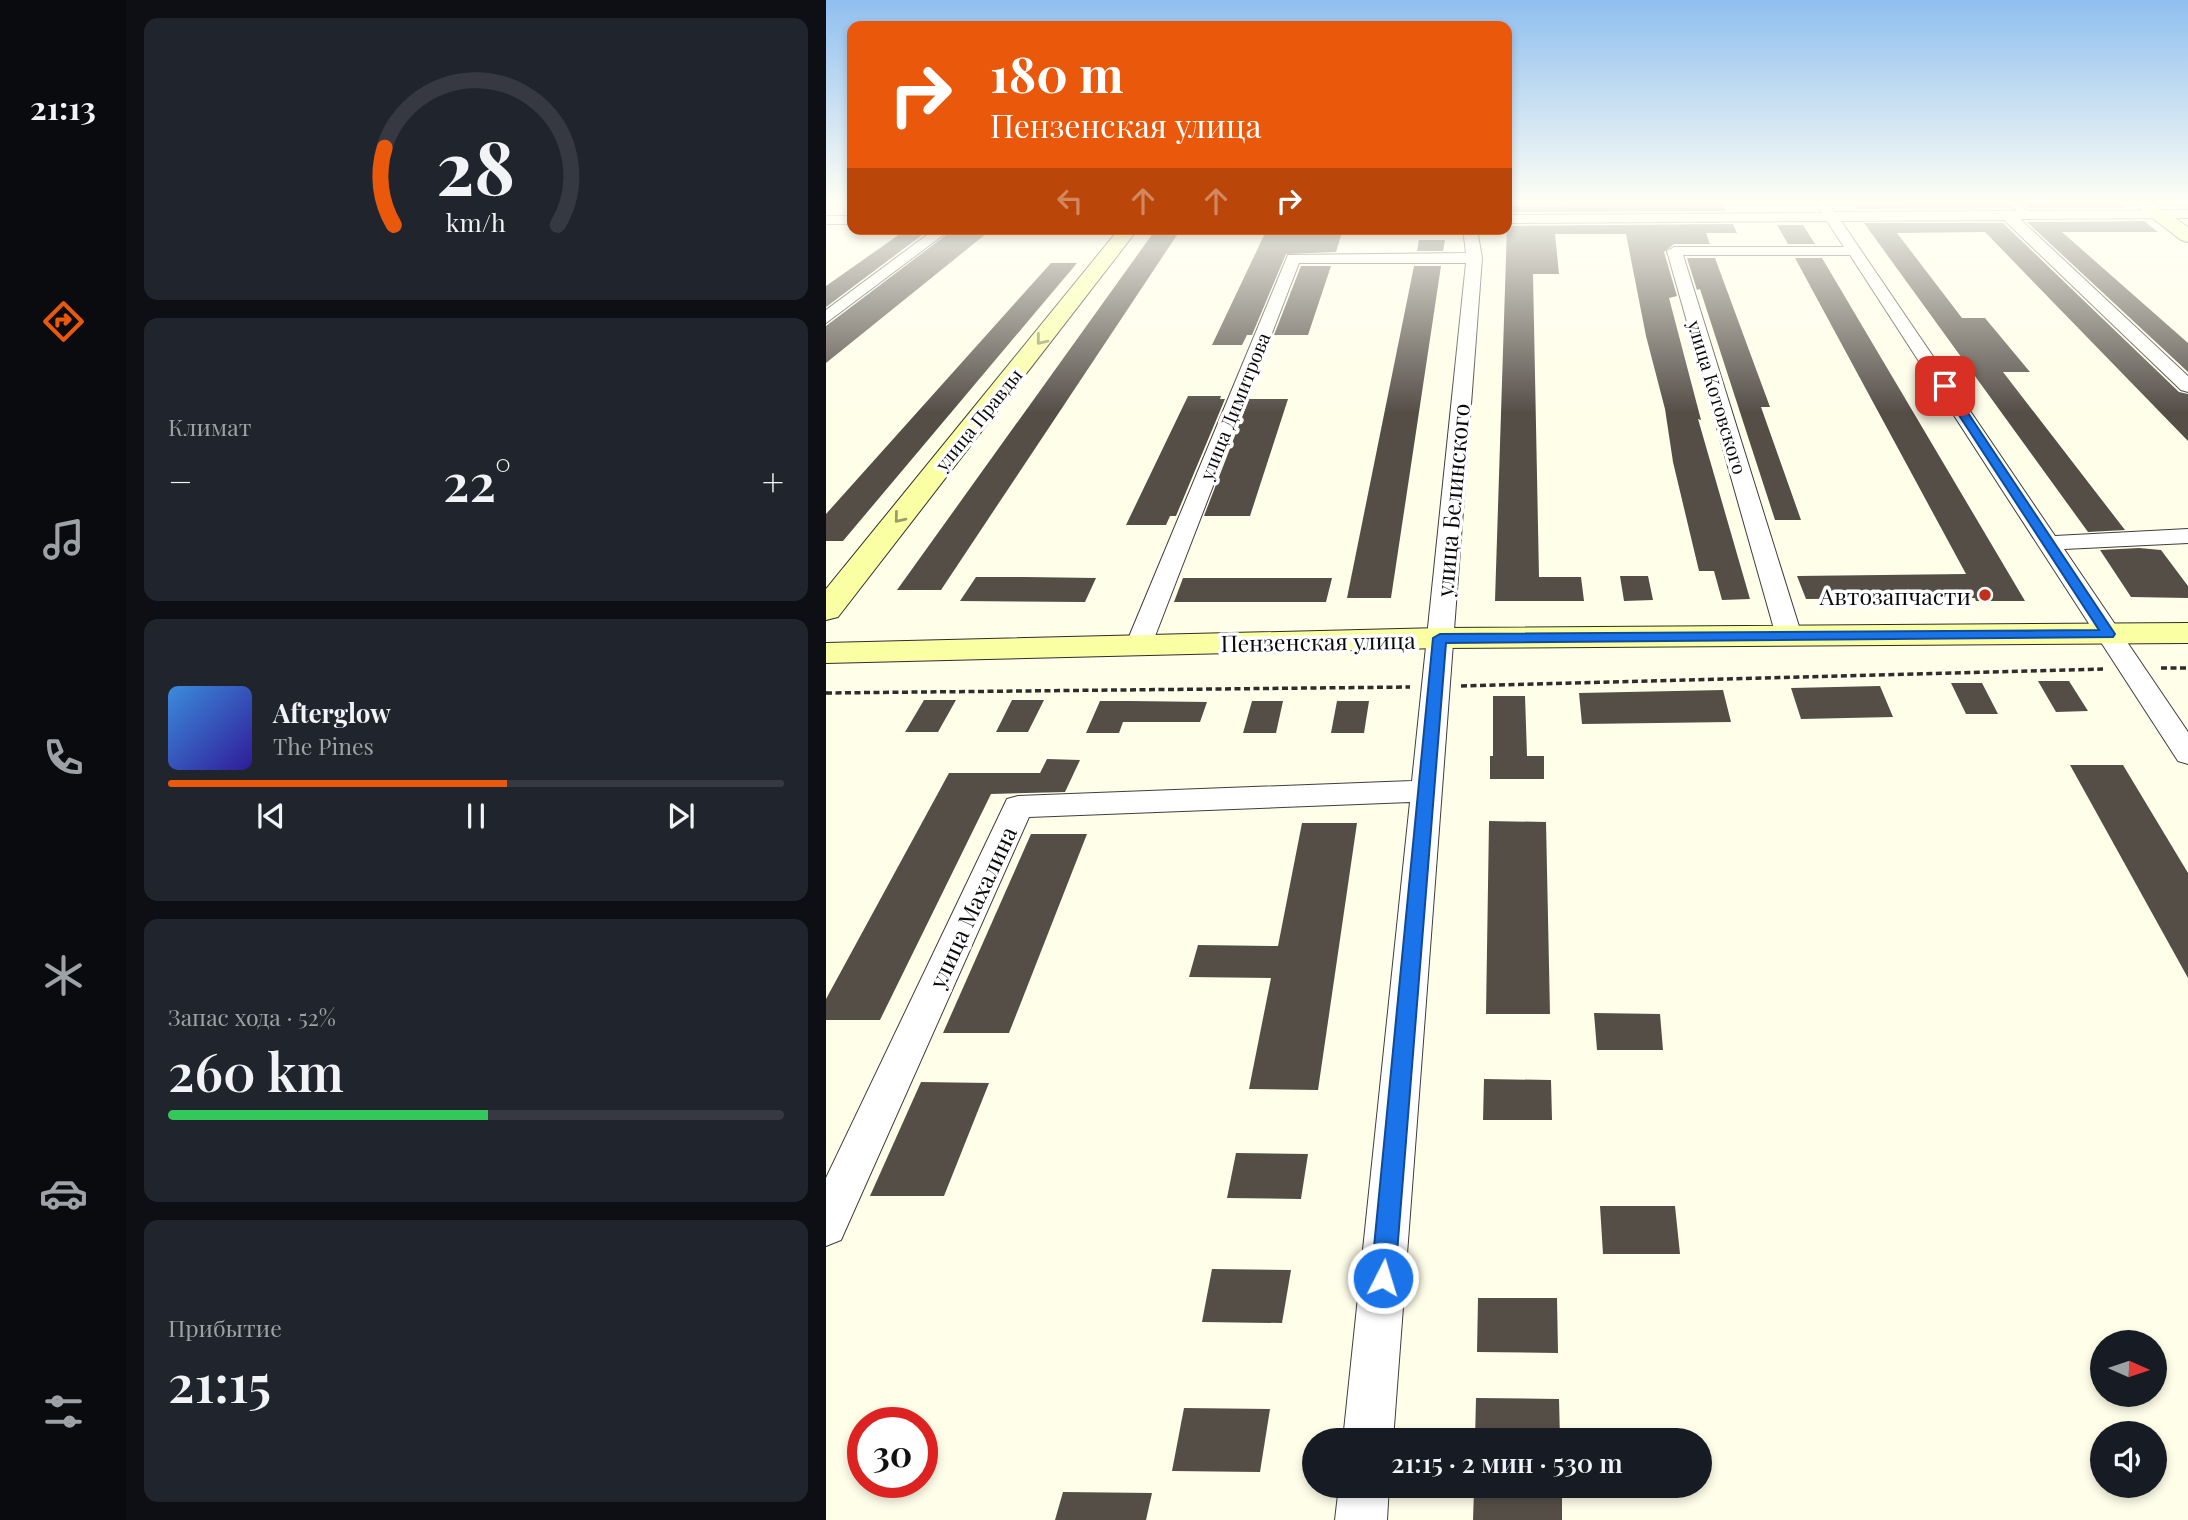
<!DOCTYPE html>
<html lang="ru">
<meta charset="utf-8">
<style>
body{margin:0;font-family:"Playfair Display",serif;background:#20242c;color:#f1f3f6;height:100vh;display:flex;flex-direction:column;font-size:26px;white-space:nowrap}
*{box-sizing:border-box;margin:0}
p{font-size:23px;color:#9ea1a6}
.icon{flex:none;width:38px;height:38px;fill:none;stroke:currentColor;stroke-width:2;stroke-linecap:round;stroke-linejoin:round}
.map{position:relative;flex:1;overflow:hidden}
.details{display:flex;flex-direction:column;gap:18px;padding:18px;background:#0d0f14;width:700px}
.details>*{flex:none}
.top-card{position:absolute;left:21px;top:21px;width:665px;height:214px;border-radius:14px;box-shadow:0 4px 10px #0003;background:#ea580c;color:#fff;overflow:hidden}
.needle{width:46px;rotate:93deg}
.controls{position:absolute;left:1264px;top:1330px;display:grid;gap:14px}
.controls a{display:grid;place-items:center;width:77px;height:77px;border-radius:50%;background:#171b24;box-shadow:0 4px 10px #0003;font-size:35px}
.speed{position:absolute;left:21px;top:1407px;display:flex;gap:14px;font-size:35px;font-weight:700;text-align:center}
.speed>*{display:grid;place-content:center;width:91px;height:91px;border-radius:50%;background:#171b24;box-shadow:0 4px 10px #0003;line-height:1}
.speed .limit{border:10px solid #d22;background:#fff;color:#111}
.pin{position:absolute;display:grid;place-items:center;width:60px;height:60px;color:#fff;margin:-30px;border-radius:14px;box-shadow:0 4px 10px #0006}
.me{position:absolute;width:77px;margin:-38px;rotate:5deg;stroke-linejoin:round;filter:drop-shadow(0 0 5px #0008)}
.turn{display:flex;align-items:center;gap:24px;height:147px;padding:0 28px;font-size:32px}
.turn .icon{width:91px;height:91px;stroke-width:2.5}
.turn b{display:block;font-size:49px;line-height:60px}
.lanes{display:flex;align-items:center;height:66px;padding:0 28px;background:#0003;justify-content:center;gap:35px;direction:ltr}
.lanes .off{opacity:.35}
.big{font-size:52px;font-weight:600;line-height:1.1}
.details .widget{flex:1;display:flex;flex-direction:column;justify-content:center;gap:10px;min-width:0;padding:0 24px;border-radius:14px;background:#20242c}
.details .dial{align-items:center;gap:0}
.dial svg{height:182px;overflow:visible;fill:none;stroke:#363941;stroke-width:7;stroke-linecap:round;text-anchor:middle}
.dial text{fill:#f1f3f6;stroke:none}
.song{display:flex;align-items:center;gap:21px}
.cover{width:84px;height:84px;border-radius:10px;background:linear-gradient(135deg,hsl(210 70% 55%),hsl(250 70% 35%))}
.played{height:7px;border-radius:4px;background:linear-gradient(90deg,#ea580c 55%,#363941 55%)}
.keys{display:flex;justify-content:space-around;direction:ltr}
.heat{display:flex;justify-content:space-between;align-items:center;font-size:38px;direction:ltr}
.charge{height:10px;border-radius:5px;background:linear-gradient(90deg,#34c759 52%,#363941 0)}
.trip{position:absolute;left:476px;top:1428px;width:410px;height:70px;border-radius:35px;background:#171b24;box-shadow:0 4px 10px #0003;font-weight:600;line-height:70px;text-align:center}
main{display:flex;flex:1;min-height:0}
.dock{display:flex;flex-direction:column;width:126px;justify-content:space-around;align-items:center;background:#090b0e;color:#9ea1a6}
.dock .icon{width:49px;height:49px}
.dock .active{color:#ea580c}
.dock b{font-size:32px;color:#f1f3f6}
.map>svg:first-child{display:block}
.building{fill:#544e47}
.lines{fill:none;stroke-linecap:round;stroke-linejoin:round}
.lane-casing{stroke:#3e3e3e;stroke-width:2}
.street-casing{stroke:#3e3e3e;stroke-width:2}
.secondary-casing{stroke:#2d2d2d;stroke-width:2}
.path{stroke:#2d2d2d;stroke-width:3.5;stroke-dasharray:6 3.5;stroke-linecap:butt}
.lane{fill:#fff;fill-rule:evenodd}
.street{fill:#fff;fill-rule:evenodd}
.secondary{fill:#faffa4;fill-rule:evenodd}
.oneway{stroke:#9a9d67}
.route{fill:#1a73e8;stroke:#114b97;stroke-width:2}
.poi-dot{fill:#c22f1c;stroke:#fff;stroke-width:2.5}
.labels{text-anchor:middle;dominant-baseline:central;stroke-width:7;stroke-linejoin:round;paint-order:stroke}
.far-street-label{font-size:19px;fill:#0b0b0b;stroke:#fff}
.street-label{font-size:23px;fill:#0b0b0b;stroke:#fff}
.poi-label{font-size:23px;fill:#0b0b0b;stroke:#fff;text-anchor:end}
</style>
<main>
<nav class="dock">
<b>21:13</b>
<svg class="icon active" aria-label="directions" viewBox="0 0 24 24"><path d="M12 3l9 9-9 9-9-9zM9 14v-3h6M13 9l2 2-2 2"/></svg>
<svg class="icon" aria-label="music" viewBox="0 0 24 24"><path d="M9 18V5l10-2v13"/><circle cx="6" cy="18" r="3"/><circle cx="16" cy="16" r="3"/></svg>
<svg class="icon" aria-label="phone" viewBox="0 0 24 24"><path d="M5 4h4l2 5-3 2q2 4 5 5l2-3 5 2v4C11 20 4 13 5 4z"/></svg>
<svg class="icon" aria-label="climate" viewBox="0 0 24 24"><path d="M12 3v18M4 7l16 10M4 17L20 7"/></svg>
<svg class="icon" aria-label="car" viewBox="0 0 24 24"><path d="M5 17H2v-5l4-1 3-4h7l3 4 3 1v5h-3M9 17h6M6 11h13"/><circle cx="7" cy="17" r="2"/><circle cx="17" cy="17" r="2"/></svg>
<svg class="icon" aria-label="filters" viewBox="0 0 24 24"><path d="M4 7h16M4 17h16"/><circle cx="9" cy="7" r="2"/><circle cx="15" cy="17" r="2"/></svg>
</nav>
<section class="details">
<div class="widget dial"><svg viewBox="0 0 100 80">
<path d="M14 69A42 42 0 1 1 86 69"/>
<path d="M14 69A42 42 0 0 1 10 35" stroke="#ea580c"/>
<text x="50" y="56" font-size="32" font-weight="700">28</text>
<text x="50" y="72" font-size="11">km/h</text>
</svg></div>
<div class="widget"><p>Климат</p>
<div class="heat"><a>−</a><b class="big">22°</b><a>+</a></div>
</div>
<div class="widget">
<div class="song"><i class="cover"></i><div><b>Afterglow</b><p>The Pines</p></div></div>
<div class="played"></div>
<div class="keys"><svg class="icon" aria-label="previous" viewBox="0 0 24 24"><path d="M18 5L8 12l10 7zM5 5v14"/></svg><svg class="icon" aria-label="pause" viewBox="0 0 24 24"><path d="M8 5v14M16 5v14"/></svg><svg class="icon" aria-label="next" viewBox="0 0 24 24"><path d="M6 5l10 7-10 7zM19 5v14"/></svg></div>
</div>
<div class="widget"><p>Запас хода · 52%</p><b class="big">260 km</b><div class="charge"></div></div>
<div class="widget"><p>Прибытие</p><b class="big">21:15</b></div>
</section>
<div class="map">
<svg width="1362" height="1520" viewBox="0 0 1362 1520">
<rect width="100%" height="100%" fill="#fffee9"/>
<g class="building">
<polygon points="1156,201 1177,201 1185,208 1031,209 1028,205"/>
<polygon points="1192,201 1293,203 1300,208 1202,208"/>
<polygon points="740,203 896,203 900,211 681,212 681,206 740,206"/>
<polygon points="1318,221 1332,232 1236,232 1362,343 1362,372 1201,222"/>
<polygon points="1038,223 1177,223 1353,392 1362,394 1362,441 1159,232 1071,233 1136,318 1159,318 1204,372 1177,372 1299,530 1262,532"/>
<polygon points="907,224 911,233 880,233 884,244 848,244 838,252 851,296 843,298 875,420 872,419 924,599 896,600 888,571 873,571 847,462 839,409 820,336 800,234 729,234 733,274 707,274 713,577 755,577 758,601 669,601 681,226"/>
<polygon points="951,225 977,225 989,244 962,244"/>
<polygon points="81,229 104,229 0,307 0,286"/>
<polygon points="128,229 166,229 0,363 0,326"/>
<polygon points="330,229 355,229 115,590 71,590"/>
<polygon points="441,229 517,229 510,252 460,254 426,335 421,335 416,345 386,345"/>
<polygon points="593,240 619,240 617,251 591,251"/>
<polygon points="861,258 889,258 944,407 935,407 975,520 949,520 874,289 871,290"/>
<polygon points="969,258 996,258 1199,601 1150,601 1149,598 980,599 971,576 1140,574"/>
<polygon points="225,263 251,263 17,541 0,541 0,514"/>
<polygon points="475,266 505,266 482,335 448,335"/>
<polygon points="588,266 615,266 565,598 521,598"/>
<polygon points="362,396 395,396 394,399 399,399 350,516 344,516 340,525 300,525"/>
<polygon points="423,399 462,399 424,516 378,516"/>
<polygon points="1313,548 1335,550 1362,586 1362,598 1305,597 1274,550"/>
<polygon points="794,576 822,576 827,600 798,601"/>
<polygon points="150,577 199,577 270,578 259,602 134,601"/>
<polygon points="357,578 506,578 500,602 348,602"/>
<polygon points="1212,681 1243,681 1262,711 1230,712"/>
<polygon points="1125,683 1156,683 1172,714 1140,714"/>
<polygon points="1054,686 1067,717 975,719 965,688"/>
<polygon points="897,690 905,722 756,724 753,693"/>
<polygon points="667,696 699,696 701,756 718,756 718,779 664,779 664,756 667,756"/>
<polygon points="98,700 130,700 112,732 79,732"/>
<polygon points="186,700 218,700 202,732 170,732"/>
<polygon points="274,701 305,701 381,702 374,722 297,722 293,733 260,733"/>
<polygon points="426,701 457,701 450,733 417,733"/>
<polygon points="511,701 543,701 538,733 505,733"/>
<polygon points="221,759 254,760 239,792 165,794 54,1020 0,1020 0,999 123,773 214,773"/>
<polygon points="1244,765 1297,765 1362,873 1362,978"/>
<polygon points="663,821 720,822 724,1014 660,1014"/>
<polygon points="476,823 531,823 492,1090 423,1089 445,978 363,977 372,945 452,946"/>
<polygon points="205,834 261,834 183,1033 117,1033"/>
<polygon points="768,1013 834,1014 837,1050 771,1050"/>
<polygon points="658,1079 725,1080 726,1120 657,1120"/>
<polygon points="95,1082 163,1083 118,1196 44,1196"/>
<polygon points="410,1153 482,1154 475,1199 401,1198"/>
<polygon points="774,1206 849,1206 854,1254 777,1254"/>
<polygon points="386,1269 465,1270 456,1323 376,1322"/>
<polygon points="652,1298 731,1298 732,1353 651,1352"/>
<polygon points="650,1398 733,1399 734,1440 649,1440"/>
<polygon points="358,1408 444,1409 434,1472 346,1471"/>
<polygon points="648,1490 736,1491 736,1520 647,1520"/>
<polygon points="237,1492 326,1493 320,1520 229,1520"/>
</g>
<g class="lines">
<defs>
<polygon id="lane" points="1180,201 1188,201 1206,215 1199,217"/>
<g id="street">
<polygon points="992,201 1002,201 1009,212 1362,210 1362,218 1194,219 1362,376 1362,392 1355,390 1178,220 1015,221 1229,536 1362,529 1362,543 1238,549 1362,732 1362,764 1352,761 1024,255 857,255 976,636 972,642 954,642 950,636 841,251 848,247 1018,247 1001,221 681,223 681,215 996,213 990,204"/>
<rect x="0" y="216" width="26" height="8"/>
<polygon points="109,229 125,229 0,323 0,310"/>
<polygon points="637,229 651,229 656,258 567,1440 517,1440 584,802 203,817 15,1240 0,1246 0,1178 181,799 192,796 586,781 640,263 473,263 326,644 322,650 304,650 300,644 462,255 640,253"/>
<polygon points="513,1486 563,1486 561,1520 509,1520"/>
</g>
<g id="secondary">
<polygon points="1304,201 1324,201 1362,227 1362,242 1355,240"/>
<polygon points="293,229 312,229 12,617 0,620 0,589"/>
<polygon points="1362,623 1362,643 614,648 0,663 0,643 614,628"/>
</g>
</defs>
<use href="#lane" class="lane-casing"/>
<use href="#street" class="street-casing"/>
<use href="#secondary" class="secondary-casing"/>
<g class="path">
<polyline points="1335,668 1362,668"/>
<polyline points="635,686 1277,669"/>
<polyline points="0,693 584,687"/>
</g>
<use href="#lane" class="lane"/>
<use href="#street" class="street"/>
<use href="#secondary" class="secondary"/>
</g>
<defs><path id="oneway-chevron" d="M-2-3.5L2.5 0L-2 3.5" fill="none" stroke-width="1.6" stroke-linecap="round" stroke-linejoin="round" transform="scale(1.75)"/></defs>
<g class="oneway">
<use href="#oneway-chevron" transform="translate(215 340) rotate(129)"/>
<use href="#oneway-chevron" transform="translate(73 518) rotate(129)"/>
</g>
<linearGradient id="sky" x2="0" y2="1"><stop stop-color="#8fbfef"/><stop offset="0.49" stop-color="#fffff5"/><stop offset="1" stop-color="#fffff5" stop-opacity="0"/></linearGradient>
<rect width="1362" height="413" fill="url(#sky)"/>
<polygon class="route" points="1119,383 1124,386 1289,634 1287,637 620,643 569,1278 566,1287 557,1290 549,1287 545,1278 607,638 614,634 1273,630 1114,386"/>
<circle class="poi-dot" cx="1159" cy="595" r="7"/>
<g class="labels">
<g class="far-street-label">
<text transform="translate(892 397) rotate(73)">улица Котовского</text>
<text transform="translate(408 406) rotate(-68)">улица Димитрова</text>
<text transform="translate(152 419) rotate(-51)">улица Правды</text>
</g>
<g class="street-label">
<text transform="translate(626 500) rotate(-85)">улица Белинского</text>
<text transform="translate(492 641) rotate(-1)">Пензенская улица</text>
<text transform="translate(146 907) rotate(-65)">улица Махалина</text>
</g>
<g class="poi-label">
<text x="1145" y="595">Автозапчасти</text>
</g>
</g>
</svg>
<div class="controls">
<a><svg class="needle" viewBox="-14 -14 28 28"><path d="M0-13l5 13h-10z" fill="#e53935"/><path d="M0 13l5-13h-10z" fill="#9ea1a6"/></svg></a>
<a><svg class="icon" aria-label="sound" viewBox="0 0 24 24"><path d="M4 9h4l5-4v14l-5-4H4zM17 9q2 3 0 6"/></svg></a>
</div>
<div class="speed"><div class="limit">30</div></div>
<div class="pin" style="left:1119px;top:386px;background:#d93025"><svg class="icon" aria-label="arrive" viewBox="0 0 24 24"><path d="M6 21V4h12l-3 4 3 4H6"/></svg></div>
<svg class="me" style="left:557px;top:1278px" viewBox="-20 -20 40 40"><circle r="17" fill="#1a73e8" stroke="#fff" stroke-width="3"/><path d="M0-11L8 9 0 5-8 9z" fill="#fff"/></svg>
<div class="trip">21:15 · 2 мин · 530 m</div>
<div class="top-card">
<div class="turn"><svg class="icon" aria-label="right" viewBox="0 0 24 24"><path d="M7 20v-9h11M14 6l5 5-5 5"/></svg><div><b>180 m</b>Пензенская улица</div></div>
<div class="lanes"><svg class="icon off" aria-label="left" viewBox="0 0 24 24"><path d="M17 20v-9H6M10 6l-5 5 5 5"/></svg><svg class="icon off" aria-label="ahead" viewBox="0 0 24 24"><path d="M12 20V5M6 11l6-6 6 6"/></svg><svg class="icon off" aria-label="ahead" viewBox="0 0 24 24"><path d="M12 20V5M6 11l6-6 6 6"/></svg><svg class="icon" aria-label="right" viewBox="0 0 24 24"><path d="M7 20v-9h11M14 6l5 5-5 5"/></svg></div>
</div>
</div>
</main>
